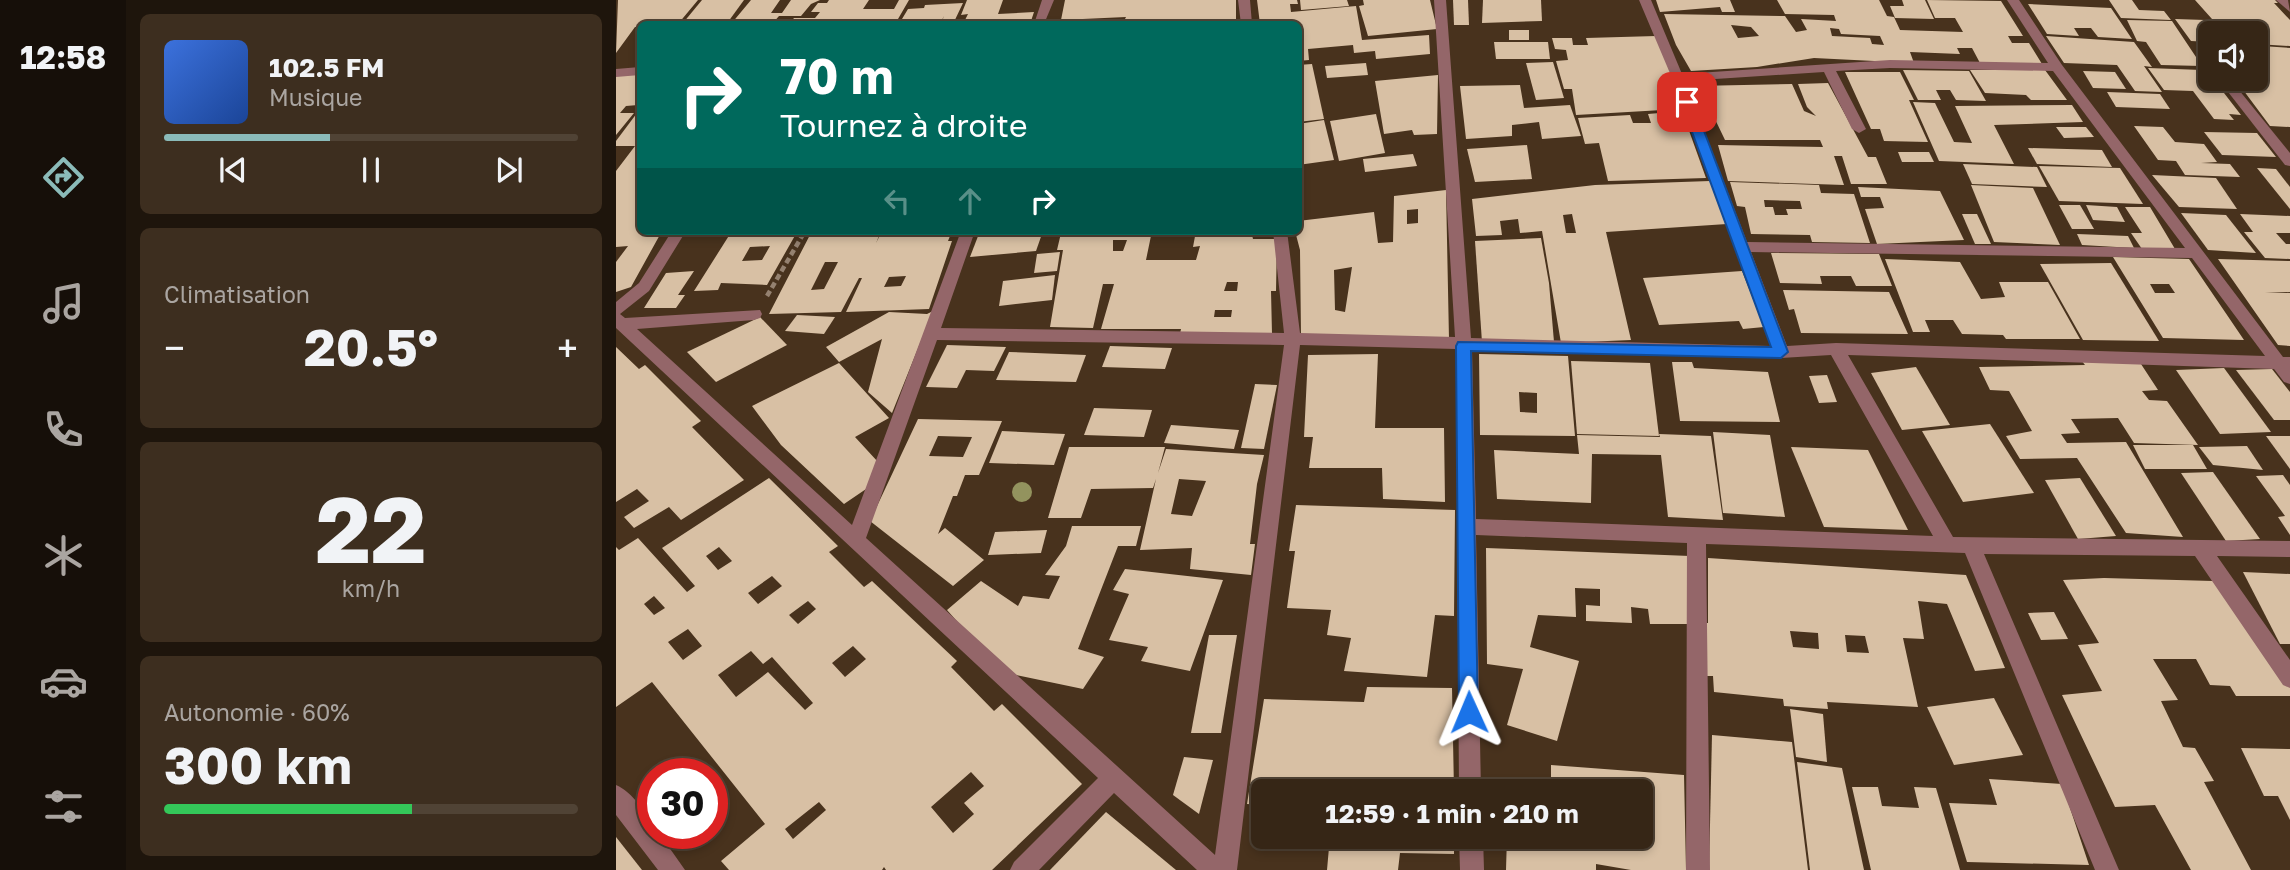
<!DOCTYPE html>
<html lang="fr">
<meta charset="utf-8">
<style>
body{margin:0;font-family:"Golos Text",sans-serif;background:#3d2e1f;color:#f1f3f6;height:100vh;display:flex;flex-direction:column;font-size:26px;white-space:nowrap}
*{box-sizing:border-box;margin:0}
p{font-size:23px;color:#aaa5a1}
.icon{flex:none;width:38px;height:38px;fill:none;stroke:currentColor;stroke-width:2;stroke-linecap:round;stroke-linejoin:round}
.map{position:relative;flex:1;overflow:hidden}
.panel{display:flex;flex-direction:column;gap:14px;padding:14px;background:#1e150c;width:490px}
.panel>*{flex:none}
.guide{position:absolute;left:21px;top:21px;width:665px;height:214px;border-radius:10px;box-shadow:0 4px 10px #0003,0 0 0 2px #504335;background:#00695c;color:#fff;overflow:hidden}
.tools{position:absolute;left:1582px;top:21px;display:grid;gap:14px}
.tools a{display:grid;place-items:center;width:70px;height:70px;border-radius:10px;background:#362616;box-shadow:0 4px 10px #0003,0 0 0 2px #504335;font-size:35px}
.speed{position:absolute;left:21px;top:758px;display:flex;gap:14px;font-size:35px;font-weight:700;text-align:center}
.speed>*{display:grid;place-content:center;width:91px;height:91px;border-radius:50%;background:#362616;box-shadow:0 4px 10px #0003,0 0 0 2px #504335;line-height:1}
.speed .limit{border:10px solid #d22;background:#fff;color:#111}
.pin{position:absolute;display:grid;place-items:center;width:60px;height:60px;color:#fff;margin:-30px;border-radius:14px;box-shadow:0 4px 10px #0006}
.me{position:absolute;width:77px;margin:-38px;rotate:359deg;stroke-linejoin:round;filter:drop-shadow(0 0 5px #0008)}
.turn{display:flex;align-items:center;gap:24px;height:147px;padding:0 28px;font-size:32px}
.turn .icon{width:91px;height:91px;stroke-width:2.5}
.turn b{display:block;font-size:49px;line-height:60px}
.lanes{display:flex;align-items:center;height:66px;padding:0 28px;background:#0003;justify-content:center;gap:35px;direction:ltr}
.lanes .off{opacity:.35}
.big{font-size:52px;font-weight:700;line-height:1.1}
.panel .tile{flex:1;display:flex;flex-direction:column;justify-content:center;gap:10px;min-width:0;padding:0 24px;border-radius:10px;background:#3d2e1f}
.panel .dial{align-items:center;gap:0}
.dial b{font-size:91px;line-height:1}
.song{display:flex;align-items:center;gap:21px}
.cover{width:84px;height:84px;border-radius:10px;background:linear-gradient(135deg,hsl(220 70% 55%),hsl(220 70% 35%))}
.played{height:7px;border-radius:4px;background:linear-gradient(90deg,#8bbbb9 40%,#504335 40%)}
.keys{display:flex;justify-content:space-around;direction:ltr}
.heat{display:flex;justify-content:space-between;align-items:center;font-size:38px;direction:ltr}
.charge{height:10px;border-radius:5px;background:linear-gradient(90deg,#34c759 60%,#504335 0)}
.trip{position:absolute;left:635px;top:779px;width:402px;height:70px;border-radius:10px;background:#362616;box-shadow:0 4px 10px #0003,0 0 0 2px #504335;font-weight:700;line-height:70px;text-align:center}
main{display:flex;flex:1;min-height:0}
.tab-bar{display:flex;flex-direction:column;width:126px;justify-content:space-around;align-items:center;background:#160f09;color:#aaa5a1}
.tab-bar .icon{width:49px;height:49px}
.tab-bar .current{color:#8bbbb9}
.tab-bar b{font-size:32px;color:#f1f3f6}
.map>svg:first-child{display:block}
.building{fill:#d8c0a4;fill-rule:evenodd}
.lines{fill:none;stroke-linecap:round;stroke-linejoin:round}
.path{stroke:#948170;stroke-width:4.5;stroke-dasharray:6 3.5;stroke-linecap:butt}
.minor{fill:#946669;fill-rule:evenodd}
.tree{fill:#93935e}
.route{fill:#1a73e8;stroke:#114b97;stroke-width:2}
</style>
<main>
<nav class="tab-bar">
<b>12:58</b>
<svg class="icon current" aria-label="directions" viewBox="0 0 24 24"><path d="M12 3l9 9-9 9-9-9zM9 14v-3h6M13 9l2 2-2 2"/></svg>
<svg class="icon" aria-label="music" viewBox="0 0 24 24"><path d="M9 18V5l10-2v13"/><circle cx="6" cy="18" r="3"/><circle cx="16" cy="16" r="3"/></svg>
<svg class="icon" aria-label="phone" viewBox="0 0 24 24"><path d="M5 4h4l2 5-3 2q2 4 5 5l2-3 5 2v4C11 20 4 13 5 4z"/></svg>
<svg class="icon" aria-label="climate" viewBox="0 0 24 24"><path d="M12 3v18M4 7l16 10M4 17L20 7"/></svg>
<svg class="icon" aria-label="car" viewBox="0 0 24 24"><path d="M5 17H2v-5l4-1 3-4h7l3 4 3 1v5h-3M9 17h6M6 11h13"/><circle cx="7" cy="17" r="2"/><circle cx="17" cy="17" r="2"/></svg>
<svg class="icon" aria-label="filters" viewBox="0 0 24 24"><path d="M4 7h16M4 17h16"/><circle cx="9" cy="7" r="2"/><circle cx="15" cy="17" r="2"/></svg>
</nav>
<section class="panel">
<div class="tile">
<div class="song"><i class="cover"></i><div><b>102.5 FM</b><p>Musique</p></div></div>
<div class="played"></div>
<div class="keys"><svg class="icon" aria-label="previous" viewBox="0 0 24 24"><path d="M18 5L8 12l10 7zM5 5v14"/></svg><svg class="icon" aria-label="pause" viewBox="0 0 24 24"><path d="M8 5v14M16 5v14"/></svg><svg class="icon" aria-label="next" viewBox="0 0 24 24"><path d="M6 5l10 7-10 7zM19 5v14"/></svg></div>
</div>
<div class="tile"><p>Climatisation</p>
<div class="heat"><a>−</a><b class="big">20.5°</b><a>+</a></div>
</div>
<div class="tile dial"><b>22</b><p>km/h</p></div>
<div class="tile"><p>Autonomie · 60%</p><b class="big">300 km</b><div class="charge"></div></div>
</section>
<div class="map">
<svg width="1674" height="870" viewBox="0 0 1674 870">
<rect width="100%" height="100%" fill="#48321d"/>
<g class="building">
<polygon points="2,0 82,0 62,24 24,24 24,27 19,27 0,53"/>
<polygon points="86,0 128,0 112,22 67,23"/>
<polygon points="135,0 164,0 155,13 166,13 175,0 204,0 195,4 185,16 163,16 156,24 115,24"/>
<polygon points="213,0 253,0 247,9 278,9 283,0 293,0 282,19 240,19 237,24 173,24 178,18 199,18 204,12 195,12 202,3 211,3"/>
<polygon points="351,0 387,0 382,14 418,12 414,24 347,24 352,14 345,15"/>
<polygon points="449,0 620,0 620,24 449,24 450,21 509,19 510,17 445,20"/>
<polygon points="641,0 681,0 682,4 674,4 675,12 740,6 746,40 813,35 814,54 760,59 759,51 738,53 737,45 692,49 693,60 682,61 682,34 686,34 685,26 644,24"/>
<polygon points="684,0 731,0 733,6 685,10"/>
<polygon points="747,0 814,0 821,29 752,36 743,6 748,5"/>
<polygon points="837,0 852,0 853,25 838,25"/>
<polygon points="867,0 925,0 926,21 866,23"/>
<polygon points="1040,0 1114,0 1119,12 1106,12 1104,7 1044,12"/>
<path d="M1161,0H1263L1271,16L1278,17L1284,30L1347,32L1339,18H1319L1311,0L1385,1L1407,36H1392L1396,43H1413L1426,64L1364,63L1356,48H1341L1344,54L1294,52L1298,63L1198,58L1141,67L1075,71L1060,45L1048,14L1169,16L1180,32L1191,30L1185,19L1220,21L1218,15L1169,14ZM1115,25L1135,27L1143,36L1122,38ZM1214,28L1223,29L1225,34L1264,36L1268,45L1256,44L1254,38L1216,36Z"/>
<polygon points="1286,0 1309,0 1318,19 1279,18 1274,6 1288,6"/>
<polygon points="1493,0 1516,0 1523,10 1548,11 1555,20 1505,18"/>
<polygon points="1579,0 1659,0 1662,3 1658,3 1674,20 1674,46 1640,44 1640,33 1594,33 1594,42 1575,41 1559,19 1620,21 1596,19"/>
<polygon points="347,3 337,24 325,24 328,16 324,24 283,24 292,9 308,8 309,5"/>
<polygon points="1412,4 1495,8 1516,39 1482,37 1475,28 1458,28 1463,36 1431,34"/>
<polygon points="242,20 281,20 278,24 239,24"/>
<polygon points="1511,20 1556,21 1586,66 1545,65 1530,42 1521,41"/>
<rect x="893" y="30" width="20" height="10"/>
<polygon points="1040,36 1059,84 1056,84 1064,109 960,115 956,89 948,89 940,61 952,60 950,50 939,49 936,38 956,38 957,45 972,45 970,38"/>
<polygon points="1430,36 1518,42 1536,67 1528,66 1546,92 1519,91 1501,65 1448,63"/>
<polygon points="878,42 932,42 934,59 880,59"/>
<polygon points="1646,46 1674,48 1674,127 1654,126 1619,79 1640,79 1640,49 1648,49"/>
<polygon points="937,62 948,98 920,100 910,63"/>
<polygon points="750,63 752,75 711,78 709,66"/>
<polygon points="696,64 708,119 682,122 682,65"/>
<polygon points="1532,68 1586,70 1603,92 1585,93 1608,93 1625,115 1613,114 1618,120 1598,119 1577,91 1548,90"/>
<polygon points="1287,70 1353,71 1370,101 1340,100 1334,90 1320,90 1325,100 1302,100"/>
<polygon points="1354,70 1429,70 1451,100 1415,100 1410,95 1369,93"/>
<polygon points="1467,71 1499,72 1510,89 1477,88"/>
<polygon points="1229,72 1284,72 1298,100 1293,100 1312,142 1268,141 1264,129 1255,129"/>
<polygon points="24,73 24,103 22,105 10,106 4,113 18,113 0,135 0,75"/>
<polygon points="822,75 821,134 798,135 796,130 768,134 759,81"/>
<polygon points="1212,83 1252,157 1260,157 1271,184 1235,184 1226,156 1218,156 1228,185 1112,181 1102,145 1207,147 1204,140 1109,140 1096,113 1088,113 1079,86 1176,84 1188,111 1200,116 1191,107 1182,84"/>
<polygon points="904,85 908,108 954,105 965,136 926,139 923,122 896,125 896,136 850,139 844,86"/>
<polygon points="1491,92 1544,94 1554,109 1500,107"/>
<polygon points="1297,102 1319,103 1338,142 1356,143 1339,106 1456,105 1467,122 1378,125 1398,164 1323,161"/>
<polygon points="24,109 24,231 46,231 15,287 0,292 0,262 12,246 0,247 0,171 19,146 0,146 0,141"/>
<polygon points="1066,111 1090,178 992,181 983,143 969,144 962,118 1014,115 1017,123 1035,123 1032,114"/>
<polygon points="760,114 769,153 723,161 714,121"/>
<polygon points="708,120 718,160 682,165 682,124"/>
<polygon points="1518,126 1547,127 1559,142 1588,144 1601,162 1585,163 1614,164 1624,177 1569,175 1560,161 1542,160"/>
<polygon points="1440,127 1470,127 1478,137 1448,138"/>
<polygon points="1588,132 1641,133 1660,157 1606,155"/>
<polygon points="911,145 916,179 859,182 851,149"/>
<polygon points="1412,148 1486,150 1496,167 1421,164"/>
<polygon points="1282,152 1313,152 1318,162 1286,162"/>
<polygon points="797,154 801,166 749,172 747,159"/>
<polygon points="1347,164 1421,167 1431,187 1356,184"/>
<polygon points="1423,166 1504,168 1527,204 1443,201"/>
<polygon points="1641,168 1660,169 1674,187 1674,209"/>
<polygon points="1536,175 1600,178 1621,209 1563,207"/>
<path d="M1094,181L1111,224L990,232L1015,340L945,343L926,231L904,233L902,219L884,221L886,235L860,236L856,199L979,185ZM956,214L960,233H950L947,215Z"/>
<path d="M1114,182L1203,185L1205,193L1238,194L1254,243L1196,242L1194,235L1135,234L1129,207L1121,206ZM1148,200L1184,201L1186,209H1170L1172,215H1159L1157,207H1149Z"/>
<polygon points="1355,185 1417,188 1444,245 1378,242"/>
<polygon points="1242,187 1324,191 1348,240 1261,244 1249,209 1268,208 1264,197 1245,197"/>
<path d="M830,190L833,339L685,336L684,250L679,231H682V221L758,212L762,243L777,242L778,196ZM802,209V223L791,224V210ZM736,267L729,312L719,310L718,270Z"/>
<polygon points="1443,205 1464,205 1478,229 1456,229"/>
<polygon points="1470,205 1501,207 1509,222 1477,220"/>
<polygon points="1509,207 1534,207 1559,249 1526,249 1515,233 1526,233"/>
<polygon points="1565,213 1610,215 1640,253 1592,250"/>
<polygon points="1346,214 1361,214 1375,244 1359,244"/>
<polygon points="1624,214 1674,216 1674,233 1660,233 1670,244 1674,244 1674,259 1649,258 1628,232 1637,232"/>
<path d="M196,231H265L260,243L266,231H336L332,241H336L313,309L230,312L246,278H243L225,312L153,314ZM209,262H222L208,289L195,290ZM290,276L285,286L268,287L273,277Z"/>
<polygon points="364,231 427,231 420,251 354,257"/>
<path d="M472,231H536L530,260H580L584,246L577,247L580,231H635L637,239H661L660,291H655L656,334H564L565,329H485L498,284H487L477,328L434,327L447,250H441L445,233ZM497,240H511L507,251H497ZM611,282H622L621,291H608ZM599,310H616L615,317H598Z"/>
<path d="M181,232L151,285L105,283L102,290L78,291L114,234ZM154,246L146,260L126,261L134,247Z"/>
<polygon points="1461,234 1512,236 1518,248 1466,245"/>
<polygon points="925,238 933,283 938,342 866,342 859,241"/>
<polygon points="444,252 441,271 418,273 421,254"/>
<polygon points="1155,253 1263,254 1276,286 1240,286 1235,276 1204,276 1206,284 1164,283"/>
<path d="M1497,257L1573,259L1628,340L1547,338ZM1534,284H1553L1559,293H1539Z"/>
<polygon points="1269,259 1344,262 1365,299 1389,297 1383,282 1432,282 1464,339 1390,339 1387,335 1346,334 1337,320 1309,320 1314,332 1297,332"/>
<polygon points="1602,259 1674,261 1674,292 1649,292 1674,293 1674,346 1662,345"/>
<polygon points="1495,263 1543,341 1467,340 1424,264"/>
<polygon points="78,271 62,295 69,295 60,308 28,308 50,273"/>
<polygon points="1126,271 1148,327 1127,329 1123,321 1043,325 1027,278"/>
<polygon points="439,275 436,300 383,306 387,281"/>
<polygon points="1167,290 1273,292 1292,334 1185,333 1178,309 1173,310"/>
<polygon points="317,311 276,413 252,392 266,339 223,362 210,347 273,312 311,314"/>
<polygon points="181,315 219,317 208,334 169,331"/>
<polygon points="144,317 171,345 100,382 71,352"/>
<polygon points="331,345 390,347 378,371 350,370 341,388 310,387"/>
<polygon points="494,346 556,348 549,369 486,367"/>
<polygon points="0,347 23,369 29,365 85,421 76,427 128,480 65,520 53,507 18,528 8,517 33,501 21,489 0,502"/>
<polygon points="393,352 470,355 460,382 380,380"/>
<polygon points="762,354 759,428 828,428 829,502 767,499 766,468 693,468 697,437 688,437 692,355"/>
<path d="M863,354L952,356L959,436L864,435ZM903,392L921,393V413L904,412Z"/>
<polygon points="1465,360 1525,364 1542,390 1526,391 1533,400 1551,401 1582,445 1518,443 1502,418 1455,419 1464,433 1445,434 1451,443 1510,442 1567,537 1510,533 1461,458 1404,459 1390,436 1416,431 1393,391 1374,390 1363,367 1469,365"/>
<polygon points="955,361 1034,363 1043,436 961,434"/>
<polygon points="1056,362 1076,362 1078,368 1152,372 1164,422 1064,421"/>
<polygon points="223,363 273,418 239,437 262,462 253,487 228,504 165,445 136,406"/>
<polygon points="1300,367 1334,425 1286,430 1255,373"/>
<polygon points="1608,368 1655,432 1604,434 1560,370"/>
<polygon points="1656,369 1674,392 1674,420 1658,420 1620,370"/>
<polygon points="1211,375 1221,402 1203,403 1193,376"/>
<polygon points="639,384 661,385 648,449 625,448"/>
<polygon points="478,408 536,410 528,437 468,435"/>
<path d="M302,419L386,421L363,475H349L341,496H337L322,534L329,528L368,560L337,586L254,521ZM322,436L356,437L347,457L313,456Z"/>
<polygon points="1374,424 1418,493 1347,502 1306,431"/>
<polygon points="555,425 623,430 618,449 548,443"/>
<polygon points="386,431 449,434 438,465 373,463"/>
<polygon points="1097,432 1154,435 1169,517 1107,513"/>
<polygon points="1043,434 1095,436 1107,520 1052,517 1045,455 976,454 975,503 881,499 878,450 963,454 961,435 1044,437"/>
<polygon points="1650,436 1674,436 1674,469"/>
<polygon points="1517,445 1577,445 1591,469 1529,469"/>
<polygon points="1631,446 1647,470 1597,465 1583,447"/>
<path d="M453,447H549L542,473L550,449L648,455L641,484L634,544H639L635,575L574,569L576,548L524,550L540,479L537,488L475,489L465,518H432ZM563,479L590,481L576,516L555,514Z"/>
<polygon points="1175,447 1252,450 1292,530 1208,527"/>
<polygon points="1597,472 1644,539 1610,541 1565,473"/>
<polygon points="1667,475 1674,485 1674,535 1662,517 1669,516 1640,476"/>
<path d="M153,478L222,546L213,552L248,587L256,581L341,661L335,667L378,711L386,704L466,784L376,870H270L268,867L266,870H113L105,861L149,824L36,682L0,707V547L3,550L22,538L71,592L79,586L46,548ZM103,547L116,561L102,570L90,556ZM156,576L166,586L142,604L132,593ZM38,596L49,608L38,615L28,604ZM192,601L200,609L182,624L173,615ZM72,629L86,646L67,660L52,642ZM237,646L250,659L229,677L216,663ZM135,651L147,664L156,657L197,703L189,710L152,672L120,697L102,675ZM355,772L368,786L348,803L358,814L337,833L315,807ZM203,802L210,810L177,839L169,829Z"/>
<polygon points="1464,478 1500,536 1462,539 1429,480"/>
<polygon points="680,505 839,510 838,616 819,615 811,677 728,671 735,638 711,635 715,610 671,608 679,551 673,551"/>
<polygon points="456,526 525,526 520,546 502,546 462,649 488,657 467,689 386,672 331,610 365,581 402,606 407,596 433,599 444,576 429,575 450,546"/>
<polygon points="431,530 425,553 372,555 379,532"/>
<polygon points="870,548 1074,556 1075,624 1034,624 1032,609 1015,607 1016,623 970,621 970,605 984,606 984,589 959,588 960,617 922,615 914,647 963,661 941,741 891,725 907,669 871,664"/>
<path d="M1092,558L1350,575L1389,668L1359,671L1331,604L1302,601L1308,639L1287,638L1302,707L1211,702L1212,709L1168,706L1167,699L1098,692L1097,676H1090L1086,623H1092ZM1174,631L1202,633L1203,649L1177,647ZM1229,635L1249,636L1253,653L1231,652Z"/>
<polygon points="509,569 607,580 574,671 525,661 532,647 493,640 513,594 497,590"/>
<polygon points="1627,572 1674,574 1674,644 1664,644"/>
<polygon points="1488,578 1597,581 1674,687 1674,696 1620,696 1614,686 1594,685 1580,659 1537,659 1562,700 1545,701 1567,747 1579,748 1598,781 1588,782 1635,870 1575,870 1539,805 1499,807 1446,695 1486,691 1462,645 1483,643 1447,580"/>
<polygon points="1438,612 1452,639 1425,640 1412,613"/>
<polygon points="593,635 621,635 605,733 575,733"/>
<polygon points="751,687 836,688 838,791 648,791 648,805 631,804 648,699 748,702"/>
<polygon points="1378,698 1407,755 1338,765 1311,707"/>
<polygon points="1174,709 1207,714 1211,762 1180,757"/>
<polygon points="1096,735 1176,742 1192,870 1093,870"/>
<polygon points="1625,748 1674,749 1674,820 1662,796 1648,796"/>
<polygon points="568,757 597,760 583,814 557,795"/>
<polygon points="1181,762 1226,768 1248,870 1194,870"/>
<polygon points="935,765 1068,775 1070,870 1015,870 980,864 980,870 890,870 891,836 1026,836 1026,791 935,791"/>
<polygon points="1373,779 1446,784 1473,865 1351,862 1333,803 1381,805"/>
<polygon points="1236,787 1262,787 1266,806 1303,808 1298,787 1320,788 1344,870 1255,870"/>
<polygon points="490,812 560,870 434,870"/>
<polygon points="714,836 838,836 838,854 784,853 782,870 711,870"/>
<polygon points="0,837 26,870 0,870"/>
</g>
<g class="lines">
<polyline class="path" points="151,296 189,231"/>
<g class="minor">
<polygon points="426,0 438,0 428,24 418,24"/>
<polygon points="622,0 634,0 636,24 625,24"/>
<path d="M818,0H830L855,338L1155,346L1056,78L1023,0H1035L1066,74L1274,60L1432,63L1391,0H1403L1446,65L1667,357H1674V384L1668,382L1658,369L1232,355L1337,537L1674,541V557L1601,556L1674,660V688L1667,685L1579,556L1368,554L1503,870H1479L1349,553L1090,544L1094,870H1070L1071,543L860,535L865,791H843L840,349L684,345L621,870H581L498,793L423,870H394L398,862L482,778L0,328V302L23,283L56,231H70L33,291L4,314L9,318L144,310L146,314L144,318L138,320L21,329L236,525L345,231H359L325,328L668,333L657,231H671L684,333L839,337ZM1274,68L1437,71L1569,248L1131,242L1069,81L1208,72L1236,129L1243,133L1250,129L1220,71ZM1135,252L1576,258L1649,356L1220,343L1171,346ZM321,340L668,345L599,855L250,538ZM856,350L1165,358L1215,355L1317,536L860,519Z"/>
<polygon points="1660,0 1672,0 1674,12"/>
<polygon points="1586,46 1594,53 1594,65 1590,64 1580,50"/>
<polygon points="24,67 24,75 0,77 0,69"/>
<polygon points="1602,79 1614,79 1674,153 1674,166 1669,165"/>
<path d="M0,785C14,790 37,818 37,833H43L69,870H42L0,815Z"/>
<polygon points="843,836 867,836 868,870 844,870"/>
</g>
</g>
<circle class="tree" cx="406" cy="492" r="10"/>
<polygon class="route" points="1071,99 1077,102 1172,352 1165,358 855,351 862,712 860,718 853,721 846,718 843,712 840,346 842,342 1155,347 1065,102"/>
</svg>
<div class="tools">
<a><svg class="icon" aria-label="sound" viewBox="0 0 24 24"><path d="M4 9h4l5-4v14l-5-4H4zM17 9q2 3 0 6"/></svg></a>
</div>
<div class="speed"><div class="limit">30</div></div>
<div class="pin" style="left:1071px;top:102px;background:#d93025"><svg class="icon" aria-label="arrive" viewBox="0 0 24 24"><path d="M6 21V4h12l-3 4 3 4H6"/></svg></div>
<svg class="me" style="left:853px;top:712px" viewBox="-20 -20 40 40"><path d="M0-17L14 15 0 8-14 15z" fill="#1a73e8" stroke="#fff" stroke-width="4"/></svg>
<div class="trip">12:59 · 1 min · 210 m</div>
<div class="guide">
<div class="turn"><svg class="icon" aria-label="right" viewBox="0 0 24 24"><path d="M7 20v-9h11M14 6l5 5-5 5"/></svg><div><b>70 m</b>Tournez à droite</div></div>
<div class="lanes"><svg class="icon off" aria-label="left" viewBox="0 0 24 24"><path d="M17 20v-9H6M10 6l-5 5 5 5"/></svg><svg class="icon off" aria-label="ahead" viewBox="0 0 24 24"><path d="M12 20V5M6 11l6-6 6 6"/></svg><svg class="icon" aria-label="right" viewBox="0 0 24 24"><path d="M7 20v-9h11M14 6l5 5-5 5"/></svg></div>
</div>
</div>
</main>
